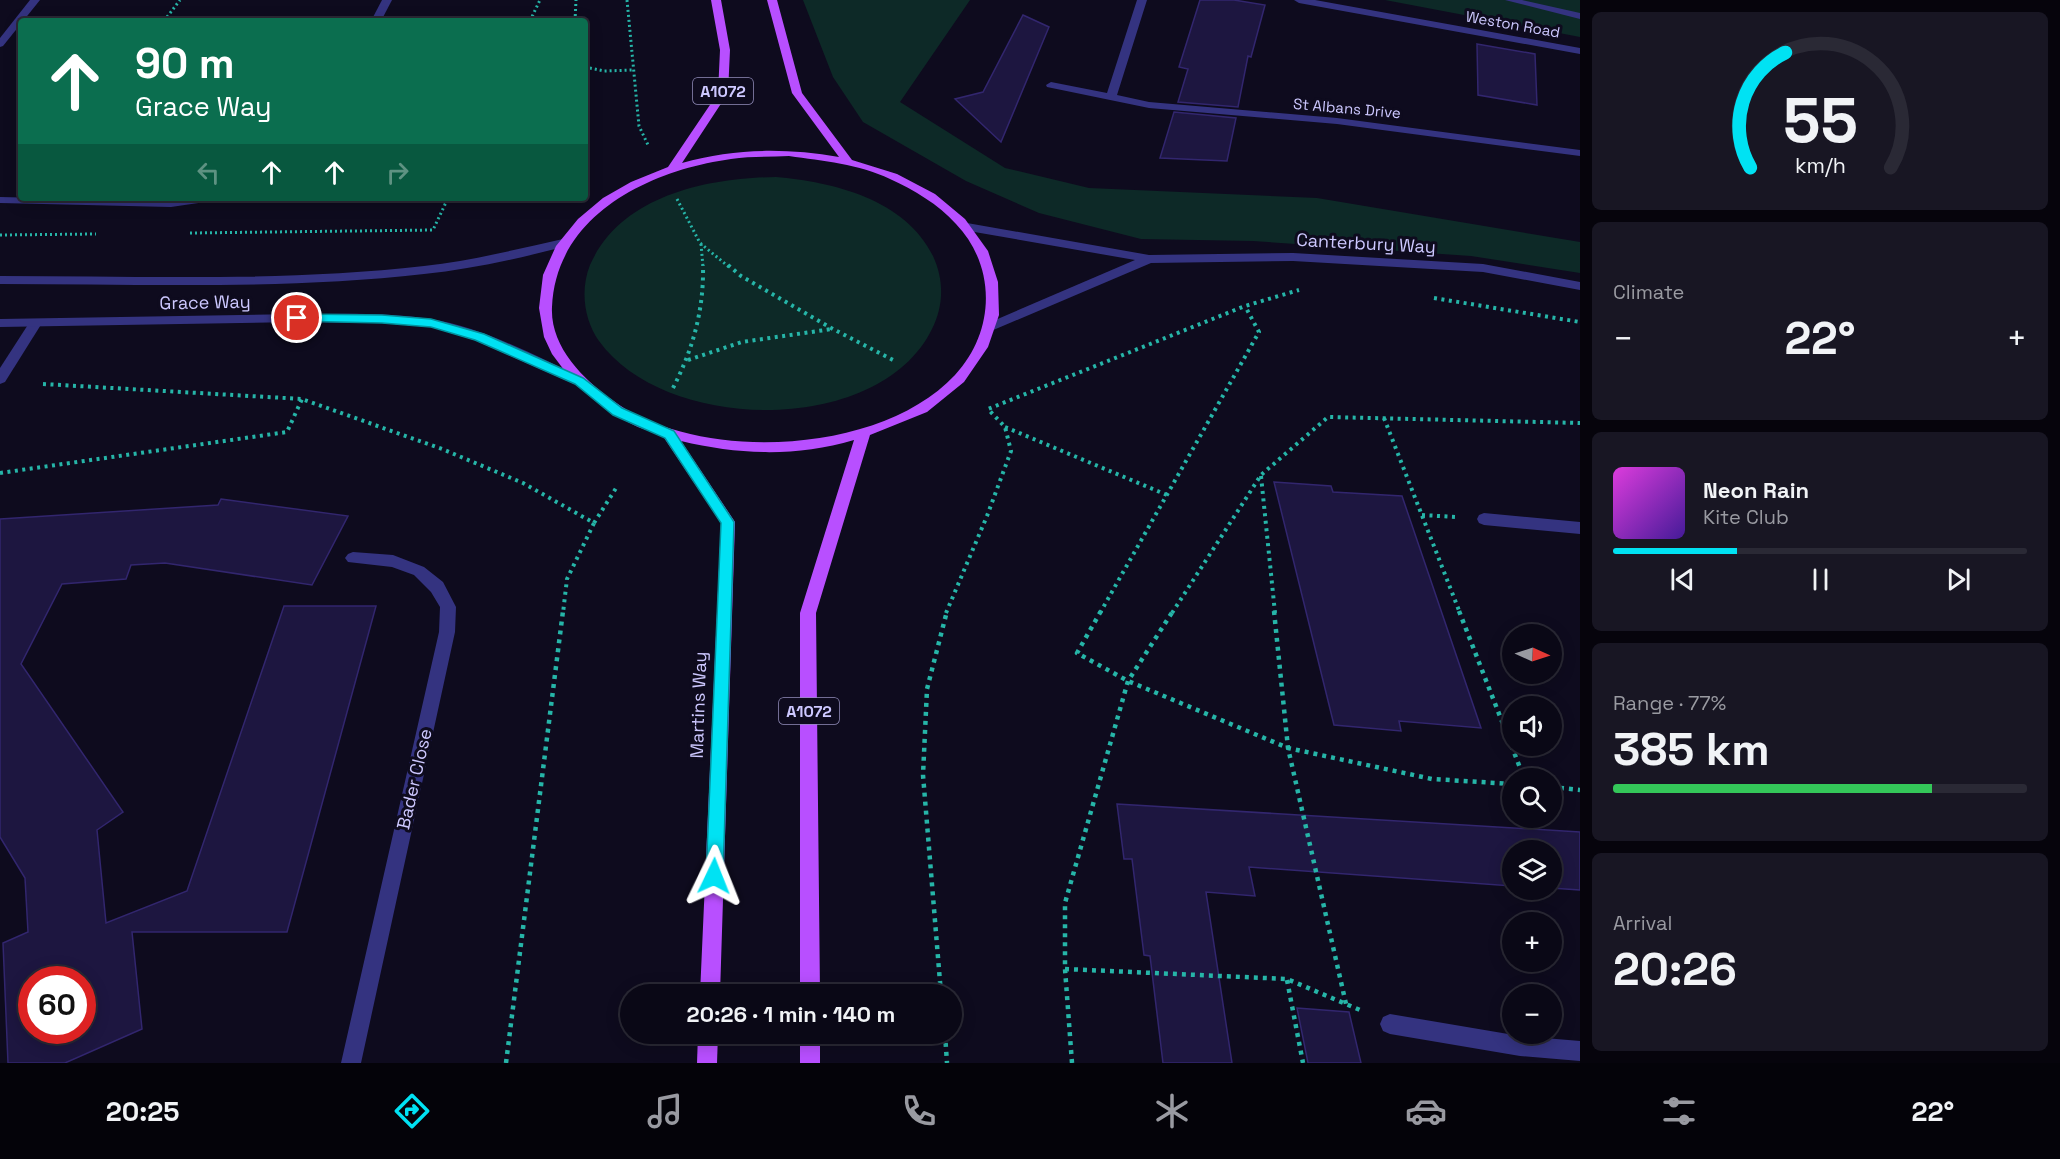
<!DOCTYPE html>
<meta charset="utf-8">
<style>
body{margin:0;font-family:"Space Grotesk",sans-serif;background:#181623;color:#f1f3f6;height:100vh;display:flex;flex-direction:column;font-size:22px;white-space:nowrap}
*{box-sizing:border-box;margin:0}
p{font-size:20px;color:#999aa1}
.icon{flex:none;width:33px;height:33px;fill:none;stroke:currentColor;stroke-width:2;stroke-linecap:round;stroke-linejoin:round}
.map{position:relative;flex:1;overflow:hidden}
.drawer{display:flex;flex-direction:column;gap:12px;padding:12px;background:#06040c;width:480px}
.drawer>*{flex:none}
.hud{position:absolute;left:18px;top:18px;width:570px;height:183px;border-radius:6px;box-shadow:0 3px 15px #0003,0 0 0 2px #2a2935;background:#0b6e4f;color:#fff;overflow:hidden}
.needle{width:39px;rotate:93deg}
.controls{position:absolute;left:1502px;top:624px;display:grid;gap:12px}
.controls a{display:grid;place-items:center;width:60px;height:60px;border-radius:50%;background:#0a0816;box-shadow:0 3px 15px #0003,0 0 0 2px #2a2935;font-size:30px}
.speed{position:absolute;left:18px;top:966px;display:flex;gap:12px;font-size:30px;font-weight:700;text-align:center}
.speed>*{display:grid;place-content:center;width:78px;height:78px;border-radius:50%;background:#0a0816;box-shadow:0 3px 15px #0003,0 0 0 2px #2a2935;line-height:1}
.speed .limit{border:9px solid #d22;background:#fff;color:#111}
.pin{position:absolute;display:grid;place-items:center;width:51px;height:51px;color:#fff;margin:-26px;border:3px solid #fff;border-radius:50%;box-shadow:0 2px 6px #0007}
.me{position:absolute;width:66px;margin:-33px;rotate:2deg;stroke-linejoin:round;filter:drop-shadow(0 0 4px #0008)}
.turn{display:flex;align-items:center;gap:21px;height:126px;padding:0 18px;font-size:27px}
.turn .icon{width:78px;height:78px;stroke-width:2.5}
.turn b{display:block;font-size:42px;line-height:51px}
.lanes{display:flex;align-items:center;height:57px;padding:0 18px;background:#0003;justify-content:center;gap:30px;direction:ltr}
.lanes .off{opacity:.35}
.big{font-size:45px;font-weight:700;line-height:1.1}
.drawer .card{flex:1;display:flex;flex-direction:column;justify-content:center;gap:9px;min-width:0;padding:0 21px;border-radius:9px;background:#181623}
.drawer .dial{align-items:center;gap:0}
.dial svg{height:156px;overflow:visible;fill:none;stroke:#2a2935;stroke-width:7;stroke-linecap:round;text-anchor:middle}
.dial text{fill:#f1f3f6;stroke:none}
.song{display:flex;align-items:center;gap:18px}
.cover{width:72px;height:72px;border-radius:9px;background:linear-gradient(135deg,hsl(300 70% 55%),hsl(260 70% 35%))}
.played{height:6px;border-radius:3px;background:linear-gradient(90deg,#00e2f3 30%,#2a2935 30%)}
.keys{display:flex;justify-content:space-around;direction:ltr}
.heat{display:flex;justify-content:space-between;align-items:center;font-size:33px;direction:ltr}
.charge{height:9px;border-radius:4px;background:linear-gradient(90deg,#34c759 77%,#2a2935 0)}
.trip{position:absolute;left:620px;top:984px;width:342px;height:60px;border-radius:30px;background:#0a0816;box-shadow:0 3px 15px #0003,0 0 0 2px #2a2935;font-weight:700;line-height:60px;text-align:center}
.tab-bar{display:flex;height:96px;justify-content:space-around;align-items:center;background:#040309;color:#999aa1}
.tab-bar .icon{width:42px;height:42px}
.tab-bar .on{color:#00e2f3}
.tab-bar b{font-size:27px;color:#f1f3f6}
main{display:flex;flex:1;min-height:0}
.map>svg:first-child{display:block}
.green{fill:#0d2927}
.building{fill:#1d1640;stroke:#32266e;stroke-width:1.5;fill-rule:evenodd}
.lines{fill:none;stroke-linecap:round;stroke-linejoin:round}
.path-far2{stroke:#26b5a8;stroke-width:3;stroke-dasharray:2 3;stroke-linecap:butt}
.path-far1{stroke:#26b5a8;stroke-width:4;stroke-dasharray:3 4.5;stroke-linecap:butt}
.path{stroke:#26b5a8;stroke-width:4.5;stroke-dasharray:4 5;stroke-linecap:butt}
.service{fill:#343380;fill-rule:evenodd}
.minor{fill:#343380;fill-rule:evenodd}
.tertiary{fill:#343380;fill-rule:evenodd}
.primary{fill:#b84fff;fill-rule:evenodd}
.route{fill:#00e2f3;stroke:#00939e;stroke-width:1.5}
.labels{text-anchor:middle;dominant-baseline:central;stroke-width:6;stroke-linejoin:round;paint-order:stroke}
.far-street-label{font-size:15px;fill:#cdc8ff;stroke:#0e0b1e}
.shield{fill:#0e0b1e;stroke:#948fbc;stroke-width:1.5}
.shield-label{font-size:16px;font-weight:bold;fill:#cdc8ff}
.street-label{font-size:18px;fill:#cdc8ff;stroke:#0e0b1e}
</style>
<main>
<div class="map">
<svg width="1580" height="1063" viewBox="0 0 1580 1063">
<rect width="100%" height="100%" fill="#0e0b1e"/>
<g class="green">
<polygon points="803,0 970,0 900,102 1005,168 1089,188 1317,198 1580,242 1580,273 1471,256 1253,241 1141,239 1039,213 966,181 863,122 833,77"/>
<polygon points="1385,0 1580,0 1580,37"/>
<path d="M776,177C833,182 905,199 933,256C944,280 944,305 932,329C880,436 666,434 599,341C584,320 580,290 590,265C621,195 708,178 776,177Z"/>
</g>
<g class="building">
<polygon points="1200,0 1234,0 1265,5 1251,57 1248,56 1238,107 1178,102 1188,69 1179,67"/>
<polygon points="1023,15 1049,27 1001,142 955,99 983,92"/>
<polygon points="1477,44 1535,54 1537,105 1478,95"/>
<polygon points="1174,112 1236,118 1227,161 1160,158"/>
<polygon points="1274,482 1331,486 1333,492 1402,496 1481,728 1399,721 1401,731 1334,725"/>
<path d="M221,499L348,516L312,585L165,563L131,565L126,579L62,584L21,664L123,812L97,830L106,923L187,891L284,606H376L287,932H132L142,1029L65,1063H8L3,943L28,932L25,878L0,837V519L218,505ZM32,980H82V1030H32Z"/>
<polygon points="1117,804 1580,832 1580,890 1551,888 1551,850 1512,850 1512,886 1249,867 1255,896 1206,892 1232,1063 1163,1063 1150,956 1144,955 1132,859 1124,859"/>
<polygon points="1297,1008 1349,1012 1361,1063 1308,1063"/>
</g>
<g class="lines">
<g class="path-far2">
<polyline points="627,0 639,126 648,145"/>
<polyline points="164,21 180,0"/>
<polyline points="530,21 540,0"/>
<polyline points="575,21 576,0"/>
<polyline points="585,67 604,71 633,70"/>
<polyline points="677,199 700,243 729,267"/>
<polyline points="190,233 433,230 448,198"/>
<polyline points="0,235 96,234"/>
<polyline points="701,244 703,267"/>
</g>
<g class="path-far1">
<polyline points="728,265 741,276 833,329 895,361"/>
<polyline points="1434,298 1580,322"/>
<polyline points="688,360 742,342 832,329"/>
<polyline points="43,384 302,399 442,449 523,483 594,523 567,579 563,613"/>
<path d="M673,388C693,349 704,310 703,265"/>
<polyline points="1384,418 1460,613"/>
<polyline points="1005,427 1167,495"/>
<polyline points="0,473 287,432 302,399"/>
<polyline points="1261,476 1275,613"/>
<polyline points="1422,515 1456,517"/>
<polyline points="594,523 618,485"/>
<polyline points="946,613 987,516 1011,451 1005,427 988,409 1245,306 1299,290"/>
<polyline points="1100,613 1259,332 1245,306"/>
<polyline points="1172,613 1261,475 1328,417 1580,423"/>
</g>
<g class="path">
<polyline points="1101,611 1077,653 1128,681 1288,748 1432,779 1512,784"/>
<polyline points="1274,611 1288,748 1346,1004"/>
<polyline points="1459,611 1524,778"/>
<polyline points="1551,787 1580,790"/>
<polyline points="1065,969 1287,979 1360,1010"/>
<polyline points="1287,980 1303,1063"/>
<polyline points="941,994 923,775 927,689 947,611"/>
<polyline points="945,1034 947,1063"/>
<polyline points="506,1063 563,611"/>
<polyline points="1072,1063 1065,969 1065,903 1128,681 1173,611"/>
</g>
<polygon class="service" points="1505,0 1522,0 1580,13 1580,19"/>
<g class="minor">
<polygon points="30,0 40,0 3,46 0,47 0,38"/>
<polygon points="382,0 392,0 381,21 371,21"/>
<polygon points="1137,0 1147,0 1117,95 1149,102 1337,118 1580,150 1580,156 1337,124 1149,108 1047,87 1046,85 1051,82 1107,93"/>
<polygon points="1294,0 1315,0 1580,48 1580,54 1299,3"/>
<polygon points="0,197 171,201 218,198 212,201 171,207 0,203"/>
<polygon points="36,319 42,323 5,382 0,384 0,368 31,320"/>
<polygon points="1484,513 1580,522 1580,534 1484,525 1479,523 1477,519 1479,515"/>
<polygon points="353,552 393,555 424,567 443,582 456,607 455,632 361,1063 341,1063 439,632 440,607 431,592 414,575 392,567 348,562 345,558 348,554"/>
<polygon points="1390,1014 1520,1036 1580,1041 1580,1061 1520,1056 1390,1034 1383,1031 1380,1024 1383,1017"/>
</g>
<g class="tertiary">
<polygon points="967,223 1149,255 1293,253 1483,264 1580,282 1580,290 1483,272 1293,261 1151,263 991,331 986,330 985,327 986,324 1135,260 963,230 961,227"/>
<path d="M563,239L569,243L567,246C521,258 472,269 424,274C284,290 141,284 0,284V276C141,276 284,282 424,266C471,261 517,249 563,239Z"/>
<path d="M297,314C341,314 386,312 430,319C483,327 535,356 584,378L586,381L579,386L574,384L474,340L431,327L382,323L297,322L0,327V319Z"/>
</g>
<g class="primary">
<path d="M711,0H721L730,50L728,93L682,163C734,148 786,148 839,157L792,93L767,0H777L802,93L852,160L897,174L935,194L965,219L988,251L998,282L999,315L988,347L964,382L927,412L870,435L816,613L820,994H800V613L854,440C796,457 740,455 681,441L735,522L720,994H700L721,523L663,436L638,427L614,415L570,378L552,354L544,337L539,308L543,275L556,246L578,219L603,198L631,182L668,167L718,93L720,50ZM789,156C823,161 859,164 890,179C914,190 938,204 956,224C997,267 995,332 955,375C881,455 698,464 612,400C582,378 550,346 552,307C556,214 651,170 731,159C750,156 770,157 789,156Z"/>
<polygon points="698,1034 718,1034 717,1063 697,1063"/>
<rect x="800" y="1034" width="20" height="29"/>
</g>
</g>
<polygon class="route" points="297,314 382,315 431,319 484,334 583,378 622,408 674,431 734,522 723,876 720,882 714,885 708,882 706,876 721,523 665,438 613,415 575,384 475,340 431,327 382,323 293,321 293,316"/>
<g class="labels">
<g class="far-street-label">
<text transform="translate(1513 24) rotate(10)">Weston Road</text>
<text transform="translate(1347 108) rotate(5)">St Albans Drive</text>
</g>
<g class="shield">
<rect x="693" y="78" width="60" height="26" rx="4.5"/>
<rect x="779" y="698" width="60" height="26" rx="4.5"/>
</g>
<g class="shield-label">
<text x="723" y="91">A1072</text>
<text x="809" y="711">A1072</text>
</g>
<g class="street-label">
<text transform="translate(1366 243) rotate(3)">Canterbury Way</text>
<text transform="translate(205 302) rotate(-1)">Grace Way</text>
<text transform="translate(698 705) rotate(-88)">Martins Way</text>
<text transform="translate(414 779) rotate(-77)">Bader Close</text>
</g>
</g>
</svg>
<div class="controls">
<a><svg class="needle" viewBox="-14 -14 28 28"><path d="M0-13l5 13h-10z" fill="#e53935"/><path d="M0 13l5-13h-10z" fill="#999aa1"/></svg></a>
<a><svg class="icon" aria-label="sound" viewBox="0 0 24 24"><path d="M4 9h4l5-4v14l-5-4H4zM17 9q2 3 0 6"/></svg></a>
<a><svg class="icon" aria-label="search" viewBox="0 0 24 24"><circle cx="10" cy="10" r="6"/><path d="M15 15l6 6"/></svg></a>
<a><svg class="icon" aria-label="layers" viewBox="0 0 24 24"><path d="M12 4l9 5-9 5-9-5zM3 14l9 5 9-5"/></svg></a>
<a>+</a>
<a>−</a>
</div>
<div class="speed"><div class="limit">60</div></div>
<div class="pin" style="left:297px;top:318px;background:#d93025"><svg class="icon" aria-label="arrive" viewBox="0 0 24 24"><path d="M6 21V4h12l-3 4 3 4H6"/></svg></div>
<svg class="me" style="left:714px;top:876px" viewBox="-20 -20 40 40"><path d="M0-17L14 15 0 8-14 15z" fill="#00e2f3" stroke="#fff" stroke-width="4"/></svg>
<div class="trip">20:26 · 1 min · 140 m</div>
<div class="hud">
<div class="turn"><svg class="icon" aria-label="ahead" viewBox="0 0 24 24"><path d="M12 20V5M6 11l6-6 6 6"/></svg><div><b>90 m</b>Grace Way</div></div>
<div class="lanes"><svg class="icon off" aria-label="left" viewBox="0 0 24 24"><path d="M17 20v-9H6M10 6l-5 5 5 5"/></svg><svg class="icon" aria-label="ahead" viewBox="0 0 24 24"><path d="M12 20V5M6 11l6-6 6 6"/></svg><svg class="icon" aria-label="ahead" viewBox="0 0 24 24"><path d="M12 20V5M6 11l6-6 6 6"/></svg><svg class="icon off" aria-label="right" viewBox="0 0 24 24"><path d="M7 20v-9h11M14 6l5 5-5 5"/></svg></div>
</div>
</div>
<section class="drawer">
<div class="card dial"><svg viewBox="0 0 100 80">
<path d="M14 69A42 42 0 1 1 86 69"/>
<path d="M14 69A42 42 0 0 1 32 10" stroke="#00e2f3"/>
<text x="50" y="56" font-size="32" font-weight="700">55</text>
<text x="50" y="72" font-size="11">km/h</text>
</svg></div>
<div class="card"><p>Climate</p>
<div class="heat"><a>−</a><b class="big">22°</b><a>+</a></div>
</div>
<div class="card">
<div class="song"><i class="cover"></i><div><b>Neon Rain</b><p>Kite Club</p></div></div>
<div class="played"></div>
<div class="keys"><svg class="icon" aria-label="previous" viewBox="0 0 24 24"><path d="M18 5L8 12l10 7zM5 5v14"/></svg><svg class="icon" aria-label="pause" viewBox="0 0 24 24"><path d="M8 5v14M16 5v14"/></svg><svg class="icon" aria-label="next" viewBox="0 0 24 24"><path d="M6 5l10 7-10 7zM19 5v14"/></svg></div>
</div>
<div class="card"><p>Range · 77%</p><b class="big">385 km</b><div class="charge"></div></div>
<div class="card"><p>Arrival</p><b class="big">20:26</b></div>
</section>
</main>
<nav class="tab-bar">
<b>20:25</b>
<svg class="icon on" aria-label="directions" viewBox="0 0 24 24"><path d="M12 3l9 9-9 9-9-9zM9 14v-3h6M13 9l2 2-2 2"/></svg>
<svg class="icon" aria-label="music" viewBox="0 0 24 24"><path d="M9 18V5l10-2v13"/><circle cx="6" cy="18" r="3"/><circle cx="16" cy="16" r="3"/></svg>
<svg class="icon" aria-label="phone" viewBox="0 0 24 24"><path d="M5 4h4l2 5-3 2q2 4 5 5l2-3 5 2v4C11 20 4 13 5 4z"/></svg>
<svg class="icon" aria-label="climate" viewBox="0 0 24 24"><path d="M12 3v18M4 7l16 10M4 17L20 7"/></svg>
<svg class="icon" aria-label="car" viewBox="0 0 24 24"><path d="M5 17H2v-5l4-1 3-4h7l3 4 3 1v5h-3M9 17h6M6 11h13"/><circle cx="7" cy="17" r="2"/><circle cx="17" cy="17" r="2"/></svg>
<svg class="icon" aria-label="filters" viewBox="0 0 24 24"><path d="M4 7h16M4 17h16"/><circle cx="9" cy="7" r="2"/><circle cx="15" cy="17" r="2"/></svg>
<b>22°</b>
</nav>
